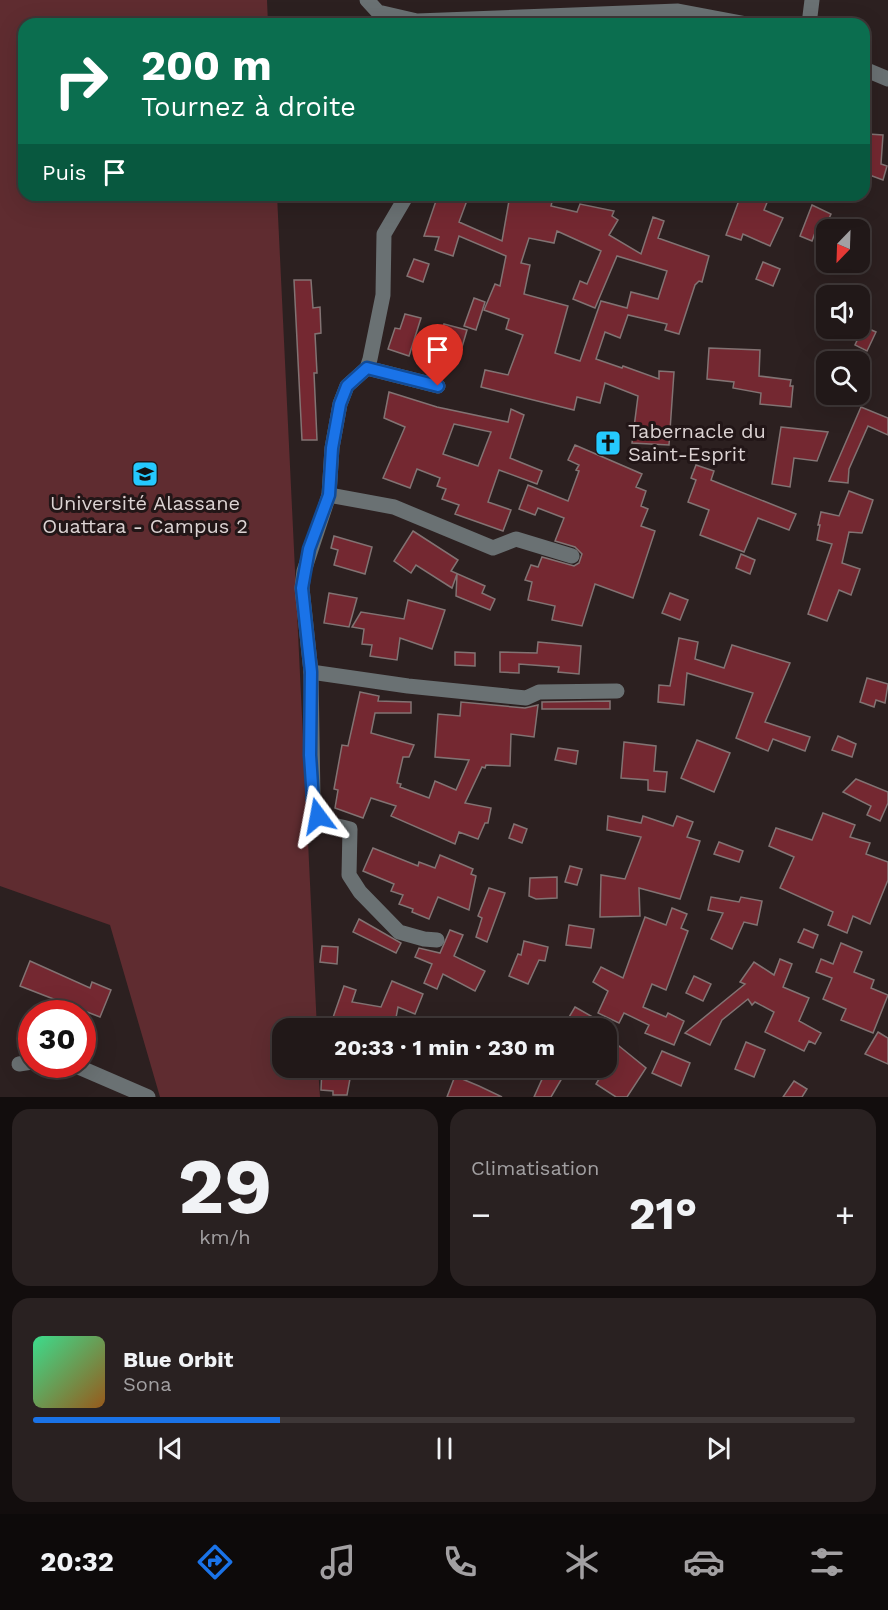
<!DOCTYPE html>
<html lang="fr">
<meta charset="utf-8">
<style>
body{margin:0;font-family:"Work Sans",sans-serif;background:#292121;color:#f1f3f6;height:100vh;display:flex;flex-direction:column;font-size:22px;white-space:nowrap}
*{box-sizing:border-box;margin:0}
p{font-size:20px;color:#a2a0a2}
.icon{flex:none;width:33px;height:33px;fill:none;stroke:currentColor;stroke-width:2;stroke-linecap:round;stroke-linejoin:round}
.map{position:relative;height:1097px;overflow:hidden}
.drawer{display:flex;flex-direction:column;gap:12px;padding:12px;background:#120d0d;flex:1}
.drawer>*{flex:none}
.banner{position:absolute;left:18px;top:18px;width:852px;height:183px;border-radius:18px;box-shadow:0 6px 24px #0002,0 0 0 2px #3e3737;background:#0b6e4f;color:#fff;overflow:hidden}
.needle{width:39px;rotate:203deg}
.fabs{position:absolute;left:816px;top:219px;display:grid;gap:12px}
.fabs a{display:grid;place-items:center;width:54px;height:54px;border-radius:12px;background:#211818;box-shadow:0 6px 24px #0002,0 0 0 2px #3e3737;font-size:30px}
.speed{position:absolute;left:18px;top:1000px;display:flex;gap:12px;font-size:30px;font-weight:700;text-align:center}
.speed>*{display:grid;place-content:center;width:78px;height:78px;border-radius:50%;background:#211818;box-shadow:0 6px 24px #0002,0 0 0 2px #3e3737;line-height:1}
.speed .limit{border:9px solid #d22;background:#fff;color:#111}
.pin{position:absolute;display:grid;place-items:center;width:51px;height:51px;color:#fff;margin:-62px -26px;border-radius:50% 50% 50% 0;rotate:-45deg;box-shadow:0 0 6px #0007}
.pin .icon{rotate:45deg}
.me{position:absolute;width:66px;margin:-33px;rotate:347deg;stroke-linejoin:round;filter:drop-shadow(0 0 4px #0008)}
.turn{display:flex;align-items:center;gap:21px;height:126px;padding:0 24px;font-size:27px}
.turn .icon{width:78px;height:78px;stroke-width:2.5}
.turn b{display:block;font-size:42px;line-height:51px}
.then{display:flex;align-items:center;height:57px;padding:0 24px;background:#0003;gap:12px;font-size:22px}
.big{font-size:45px;font-weight:700;line-height:1.1}
.drawer .card{flex:1;display:flex;flex-direction:column;justify-content:center;gap:9px;min-width:0;padding:0 21px;border-radius:18px;background:#292121}
.drawer .dial{align-items:center;gap:0}
.dial b{font-size:78px;line-height:1}
.song{display:flex;align-items:center;gap:18px}
.cover{width:72px;height:72px;border-radius:9px;background:linear-gradient(135deg,hsl(150 70% 55%),hsl(30 70% 35%))}
.played{height:6px;border-radius:3px;background:linear-gradient(90deg,#1a73e8 30%,#3e3737 30%)}
.keys{display:flex;justify-content:space-around;direction:ltr}
.heat{display:flex;justify-content:space-between;align-items:center;font-size:33px;direction:ltr}
.drawer .tiles{flex:1;display:grid;gap:12px;grid-template-columns:1fr 1fr}
.card:last-child{grid-column:span 2}
.trip{position:absolute;left:272px;top:1018px;width:345px;height:60px;border-radius:18px;background:#211818;box-shadow:0 6px 24px #0002,0 0 0 2px #3e3737;font-weight:700;line-height:60px;text-align:center}
.tabs{display:flex;height:96px;justify-content:space-around;align-items:center;background:#0d0a0a;color:#a2a0a2}
.tabs .icon{width:42px;height:42px}
.tabs .on{color:#1a73e8}
.tabs b{font-size:27px;color:#f1f3f6}
.map>svg:first-child{display:block}
.green{fill:#5f2c30}
.building{fill:#742831;stroke:#827373;stroke-width:1.5;fill-rule:evenodd}
.lines{fill:none;stroke-linecap:round;stroke-linejoin:round}
.minor{stroke:#6a7173;stroke-width:15}
.route-casing{stroke:#114b97;stroke-width:15}
.route{stroke:#1a73e8;stroke-width:10}
.labels{text-anchor:middle;dominant-baseline:central;stroke-width:6;stroke-linejoin:round;paint-order:stroke}
.poi-label{font-size:20px;fill:#dcd3d3;stroke:#221617;text-anchor:start}
</style>
<div class="map">
<svg width="888" height="1097" viewBox="0 0 888 1097">
<rect width="100%" height="100%" fill="#2c2020"/>
<polygon class="green" points="0,0 267,0 268,24 24,24 24,195 277,195 317,1029 282,1029 282,1068 318,1068 320,1097 160,1097 110,925 0,886"/>
<g class="building">
<polygon points="868,134 883,135 881,164 887,166 883,180 864,173"/>
<path d="M438,195H469L459,222L502,241L510,195H538L553,198L551,206L577,212L580,204L614,211L612,216L618,220L609,235L641,254L653,217L664,221L658,238L709,256L702,282L699,281L695,285L679,334L665,330L667,324L628,315L620,338L605,332L596,359L622,368L623,366L659,379V371L674,372L669,445L632,443L638,396L605,383L600,403L577,397L574,410L481,387L485,370L508,375L523,335L506,329L509,319L484,310L495,284L500,286L506,256L459,236L453,256L435,250L439,237L424,236ZM557,231L601,251L587,284L580,281L573,299L595,308L617,256L667,271L658,299L631,292L627,308L601,301L580,361L555,353L568,306L524,294L530,265L521,263L529,238L554,243Z"/>
<polygon points="741,195 770,195 764,210 783,218 770,246 743,234 741,240 726,235"/>
<polygon points="812,205 831,214 826,225 819,222 812,241 800,236"/>
<polygon points="414,259 429,264 423,282 407,276"/>
<polygon points="763,262 780,269 773,286 756,279"/>
<polygon points="294,280 311,280 313,308 320,307 321,333 315,334 317,373 314,373 317,440 302,440"/>
<polygon points="474,298 485,302 476,330 464,326"/>
<polygon points="405,314 421,318 409,356 388,349 395,328 400,329"/>
<polygon points="444,324 467,330 462,347 439,341"/>
<polygon points="860,325 876,332 867,351 855,345 860,334"/>
<polygon points="709,348 760,350 759,376 791,380 790,386 793,386 791,407 760,404 761,393 733,388 734,382 707,379"/>
<path d="M389,392L437,407L508,422L511,409L524,415L510,458L542,471L537,484L499,470L488,502L511,510L503,531L455,514L459,505L442,499L446,489L437,486L440,478L417,469L410,488L383,478L405,427L384,418ZM454,424L491,432L478,466L443,454Z"/>
<polygon points="861,407 888,418 888,435 868,426 849,469 848,483 829,481"/>
<polygon points="781,427 828,432 817,461 794,458 790,487 772,484"/>
<polygon points="575,445 642,474 636,487 646,491 641,506 648,509 641,526 655,531 633,598 595,584 582,626 552,620 555,606 528,600 532,582 525,580 531,565 538,567 542,557 574,566 579,563 582,554 575,547 555,541 564,518 538,508 535,515 519,509 528,485 568,501 579,471 576,470 579,465 568,460"/>
<polygon points="696,465 714,471 711,480 796,514 789,530 758,518 744,552 700,535 709,510 688,502 696,480 691,478"/>
<polygon points="849,491 873,500 862,533 849,532 842,563 860,569 851,595 839,590 827,621 808,614 832,544 817,540 820,525 818,525 821,512 839,516"/>
<polygon points="413,531 458,560 451,571 485,586 482,593 495,599 490,610 456,596 457,574 452,588 416,565 411,573 394,561"/>
<polygon points="334,536 372,547 365,574 334,565 338,550 331,548"/>
<polygon points="741,554 755,560 750,574 736,568"/>
<polygon points="329,593 357,598 349,627 324,623"/>
<polygon points="670,593 688,600 680,620 662,613"/>
<polygon points="408,600 445,610 432,649 400,638 397,660 370,656 372,645 362,644 364,629 352,627 361,612 404,619"/>
<polygon points="679,638 698,642 695,659 724,668 732,645 790,663 765,722 810,737 805,751 773,739 768,751 736,738 753,693 687,673 684,705 658,702 659,685 670,686"/>
<polygon points="538,642 581,646 579,674 558,672 559,667 519,664 519,673 500,672 500,652 537,653"/>
<polygon points="455,652 475,653 475,666 455,665"/>
<polygon points="867,678 888,684 885,703 876,700 874,707 860,702"/>
<polygon points="360,692 379,696 378,701 411,702 411,713 375,713 371,733 414,745 409,757 403,757 397,783 401,784 400,787 429,798 435,781 456,790 469,760 435,757 438,714 460,716 461,702 525,708 538,705 534,737 511,734 510,766 486,765 485,768 482,767 465,803 491,808 488,823 485,823 478,839 459,832 455,844 391,816 396,806 371,798 363,818 335,808 338,790 334,789 342,745 348,746"/>
<polygon points="610,701 610,709 542,709 542,702"/>
<polygon points="838,736 856,744 852,757 832,750"/>
<polygon points="697,740 730,753 714,792 681,778"/>
<polygon points="624,742 656,746 654,771 667,772 665,792 648,790 648,780 621,778"/>
<polygon points="558,748 578,751 576,764 555,760"/>
<polygon points="856,779 888,792 888,803 880,821 867,815 871,806 843,792"/>
<polygon points="823,813 855,825 850,837 870,843 866,854 888,862 888,880 870,924 853,916 847,933 828,925 833,912 780,888 794,857 769,846 776,828 812,840"/>
<polygon points="608,816 641,823 643,816 673,826 677,816 693,822 687,837 700,841 680,899 639,888 640,916 600,917 601,875 625,879 641,837 607,830"/>
<polygon points="514,824 527,829 522,843 509,838"/>
<polygon points="719,842 743,851 739,862 714,854"/>
<polygon points="373,848 418,866 419,862 435,868 440,855 473,869 471,874 476,876 469,910 438,897 429,919 412,912 413,909 399,904 403,895 391,891 394,884 363,871"/>
<polygon points="570,866 582,869 577,885 565,882"/>
<polygon points="557,877 557,898 536,899 529,896 530,878"/>
<polygon points="489,888 505,893 487,942 476,937 482,918 478,916"/>
<polygon points="711,897 739,902 741,897 762,901 757,925 744,922 732,949 711,939 723,913 708,910"/>
<polygon points="672,908 687,914 681,928 688,931 666,990 652,984 643,1007 666,1017 668,1013 684,1021 674,1045 645,1033 649,1025 624,1013 619,1023 598,1013 608,991 593,982 601,967 623,978 645,917 666,925"/>
<polygon points="359,919 401,943 396,953 353,932"/>
<polygon points="569,925 594,929 591,948 566,945"/>
<polygon points="804,929 818,935 813,948 798,942"/>
<polygon points="450,930 463,935 454,956 485,971 475,991 443,974 437,989 424,983 432,964 415,957 419,948 440,953"/>
<polygon points="524,941 548,947 545,961 539,960 528,984 509,976 518,954 521,955"/>
<polygon points="841,943 862,952 854,972 874,980 871,988 888,995 873,1033 841,1020 846,1009 823,999 832,978 816,972 821,959 833,964"/>
<polygon points="322,946 338,947 337,964 320,962"/>
<polygon points="780,959 792,964 783,987 809,998 799,1021 821,1033 815,1044 809,1041 804,1051 765,1032 774,1012 755,1002 752,1005 748,999 722,1020 710,1045 685,1033 745,984 740,982 754,962 774,975"/>
<polygon points="30,961 90,988 92,982 111,990 100,1017 20,986"/>
<polygon points="694,976 711,984 703,1001 686,993"/>
<polygon points="392,981 423,994 415,1014 398,1007 395,1023 389,1022 389,1029 329,1029 344,986 356,990 352,1002 381,1007"/>
<polygon points="575,1007 598,1020 593,1029 562,1029"/>
<polygon points="878,1032 888,1038 888,1064 865,1054"/>
<polygon points="746,1042 765,1050 754,1077 735,1069"/>
<polygon points="619,1046 646,1068 627,1097 616,1097 596,1084"/>
<polygon points="662,1051 690,1063 681,1086 652,1073"/>
<polygon points="322,1068 352,1068 347,1095 333,1095 333,1091 321,1090"/>
<polygon points="524,1068 568,1068 551,1097 534,1097 543,1077"/>
<polygon points="455,1076 479,1086 502,1097 447,1097"/>
<polygon points="794,1081 807,1089 802,1097 783,1097"/>
</g>
<g class="lines">
<g class="minor">
<polyline points="367,0 378,12 417,21 678,11 747,24"/>
<polyline points="809,24 812,0"/>
<polyline points="864,69 888,79"/>
<path d="M407,195L384,234L383,295L370,359L367,368L347,386L340,404L332,448L329,495L304,571L302,588L311,672L313,800C325,825 321,822 350,829L349,875L360,892L399,932L424,939L437,940"/>
<polyline points="367,368 438,386"/>
<polyline points="329,495 394,507 493,548 516,539 572,556"/>
<polyline points="311,672 408,686 526,698 539,692 617,691"/>
<polyline points="19,1064 32,1062"/>
<polyline points="74,1065 148,1097"/>
</g>
</g>
<g class="lines">
<defs>
<polyline id="route" points="318,816 313,800 310,755 311,672 302,588 309,549 329,495 332,448 340,404 347,386 367,368 438,386"/>
</defs>
<use href="#route" class="route-casing"/>
<use href="#route" class="route"/>
</g>
<defs>
<symbol id="church-square" viewBox="-11 -11 22 22"><rect x="-9" y="-9" width="18" height="18" rx="4" fill="#25c9fe" stroke="#221617"/><path d="M-1.2-6h2.4v3.5h3.3v2.4h-3.3V6h-2.4V-.1h-3.3v-2.4h3.3Z" fill="#111"/></symbol>
<symbol id="university-square" viewBox="-11 -11 22 22"><rect x="-9" y="-9" width="18" height="18" rx="4" fill="#25c9fe" stroke="#221617"/><path d="M0-5L7-2L0 1L-7-2ZM-4 1L0 2.5L4 1V4Q0 6-4 4Z" fill="#111"/></symbol>
</defs>
<g fill-rule="evenodd">
<use href="#church-square" x="593" y="428" width="30" height="30"/>
<use href="#university-square" x="130" y="459" width="30" height="30"/>
</g>
<g class="labels">
<g class="poi-label">
<text x="628" y="431">Tabernacle du<tspan x="628" dy="23">Saint-Esprit</tspan></text>
<text x="145" y="503" text-anchor="middle">Université Alassane<tspan x="145" dy="23">Ouattara - Campus 2</tspan></text>
</g>
</g>
</svg>
<div class="fabs">
<a><svg class="needle" viewBox="-14 -14 28 28"><path d="M0-13l5 13h-10z" fill="#e53935"/><path d="M0 13l5-13h-10z" fill="#a2a0a2"/></svg></a>
<a><svg class="icon" aria-label="sound" viewBox="0 0 24 24"><path d="M4 9h4l5-4v14l-5-4H4zM17 9q2 3 0 6"/></svg></a>
<a><svg class="icon" aria-label="search" viewBox="0 0 24 24"><circle cx="10" cy="10" r="6"/><path d="M15 15l6 6"/></svg></a>
</div>
<div class="speed"><div class="limit">30</div></div>
<div class="pin" style="left:438px;top:386px;background:#d93025"><svg class="icon" aria-label="arrive" viewBox="0 0 24 24"><path d="M6 21V4h12l-3 4 3 4H6"/></svg></div>
<svg class="me" style="left:318px;top:816px" viewBox="-20 -20 40 40"><path d="M0-17L14 15 0 8-14 15z" fill="#1a73e8" stroke="#fff" stroke-width="4"/></svg>
<div class="trip">20:33 · 1 min · 230 m</div>
<div class="banner">
<div class="turn"><svg class="icon" aria-label="right" viewBox="0 0 24 24"><path d="M7 20v-9h11M14 6l5 5-5 5"/></svg><div><b>200 m</b>Tournez à droite</div></div>
<div class="then">Puis<svg class="icon" aria-label="arrive" viewBox="0 0 24 24"><path d="M6 21V4h12l-3 4 3 4H6"/></svg></div>
</div>
</div>
<section class="drawer">
<div class="tiles">
<div class="card dial"><b>29</b><p>km/h</p></div>
<div class="card"><p>Climatisation</p>
<div class="heat"><a>−</a><b class="big">21°</b><a>+</a></div>
</div>
<div class="card">
<div class="song"><i class="cover"></i><div><b>Blue Orbit</b><p>Sona</p></div></div>
<div class="played"></div>
<div class="keys"><svg class="icon" aria-label="previous" viewBox="0 0 24 24"><path d="M18 5L8 12l10 7zM5 5v14"/></svg><svg class="icon" aria-label="pause" viewBox="0 0 24 24"><path d="M8 5v14M16 5v14"/></svg><svg class="icon" aria-label="next" viewBox="0 0 24 24"><path d="M6 5l10 7-10 7zM19 5v14"/></svg></div>
</div>
</div>
</section>
<nav class="tabs">
<b>20:32</b>
<svg class="icon on" aria-label="directions" viewBox="0 0 24 24"><path d="M12 3l9 9-9 9-9-9zM9 14v-3h6M13 9l2 2-2 2"/></svg>
<svg class="icon" aria-label="music" viewBox="0 0 24 24"><path d="M9 18V5l10-2v13"/><circle cx="6" cy="18" r="3"/><circle cx="16" cy="16" r="3"/></svg>
<svg class="icon" aria-label="phone" viewBox="0 0 24 24"><path d="M5 4h4l2 5-3 2q2 4 5 5l2-3 5 2v4C11 20 4 13 5 4z"/></svg>
<svg class="icon" aria-label="climate" viewBox="0 0 24 24"><path d="M12 3v18M4 7l16 10M4 17L20 7"/></svg>
<svg class="icon" aria-label="car" viewBox="0 0 24 24"><path d="M5 17H2v-5l4-1 3-4h7l3 4 3 1v5h-3M9 17h6M6 11h13"/><circle cx="7" cy="17" r="2"/><circle cx="17" cy="17" r="2"/></svg>
<svg class="icon" aria-label="filters" viewBox="0 0 24 24"><path d="M4 7h16M4 17h16"/><circle cx="9" cy="7" r="2"/><circle cx="15" cy="17" r="2"/></svg>
</nav>
